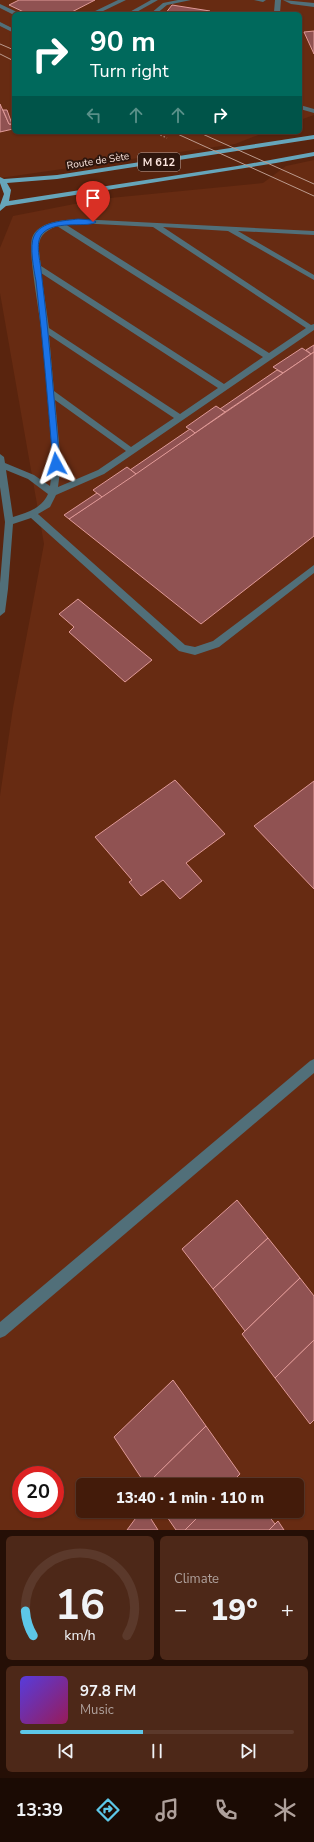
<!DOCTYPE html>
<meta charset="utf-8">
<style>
body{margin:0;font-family:"Nunito Sans",sans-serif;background:#4d2818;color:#f1f3f6;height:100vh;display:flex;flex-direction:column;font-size:15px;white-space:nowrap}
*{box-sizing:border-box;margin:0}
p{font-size:13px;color:#afa19c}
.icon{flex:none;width:22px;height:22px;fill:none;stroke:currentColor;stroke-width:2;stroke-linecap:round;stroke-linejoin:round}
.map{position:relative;height:1530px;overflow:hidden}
.drawer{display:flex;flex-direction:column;gap:6px;padding:6px;background:#250f06;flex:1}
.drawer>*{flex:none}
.banner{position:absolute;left:12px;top:12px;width:290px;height:122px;border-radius:6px;box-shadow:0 1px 3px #0004,0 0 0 1px #5b392b;background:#00695c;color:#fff;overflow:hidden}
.speed{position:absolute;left:12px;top:1466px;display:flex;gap:8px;font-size:20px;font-weight:700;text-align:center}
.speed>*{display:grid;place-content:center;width:52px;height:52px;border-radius:50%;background:#431b0a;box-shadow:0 1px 3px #0004,0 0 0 1px #5b392b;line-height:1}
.speed .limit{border:6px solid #d22;background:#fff;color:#111}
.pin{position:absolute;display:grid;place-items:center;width:34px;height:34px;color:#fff;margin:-41px -17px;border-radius:50% 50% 50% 0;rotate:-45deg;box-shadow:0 0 4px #0007}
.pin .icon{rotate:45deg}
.me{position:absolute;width:44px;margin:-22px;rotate:355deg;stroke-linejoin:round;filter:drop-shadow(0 0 3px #0008)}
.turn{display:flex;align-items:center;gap:14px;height:84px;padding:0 12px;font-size:18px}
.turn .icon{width:52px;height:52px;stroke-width:2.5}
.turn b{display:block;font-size:28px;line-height:34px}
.lanes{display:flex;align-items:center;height:38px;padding:0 12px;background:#0003;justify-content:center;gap:20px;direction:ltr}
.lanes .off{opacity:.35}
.big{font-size:30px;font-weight:800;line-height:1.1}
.drawer .tile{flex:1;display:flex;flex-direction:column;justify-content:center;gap:6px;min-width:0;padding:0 14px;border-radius:6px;background:#4d2818}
.drawer .dial{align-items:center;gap:0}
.dial svg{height:104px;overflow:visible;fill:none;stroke:#5b392b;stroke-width:7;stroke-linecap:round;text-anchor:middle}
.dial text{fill:#f1f3f6;stroke:none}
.song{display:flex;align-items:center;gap:12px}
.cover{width:48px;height:48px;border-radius:6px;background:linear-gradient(135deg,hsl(250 70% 55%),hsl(330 70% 35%))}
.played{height:4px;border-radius:2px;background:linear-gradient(90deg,#5dc7e8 45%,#5b392b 45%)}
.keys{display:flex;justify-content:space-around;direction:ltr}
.heat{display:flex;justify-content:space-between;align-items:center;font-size:22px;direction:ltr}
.drawer .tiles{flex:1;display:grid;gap:6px;grid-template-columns:1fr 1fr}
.tile:last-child{grid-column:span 2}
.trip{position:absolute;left:76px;top:1478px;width:228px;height:40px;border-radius:6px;background:#431b0a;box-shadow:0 1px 3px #0004,0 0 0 1px #5b392b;font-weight:800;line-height:40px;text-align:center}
.dock{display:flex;height:64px;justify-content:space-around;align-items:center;background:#1b0b04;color:#afa19c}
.dock .icon{width:28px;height:28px}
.dock .on{color:#5dc7e8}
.dock b{font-size:18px;color:#f1f3f6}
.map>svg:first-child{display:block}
.built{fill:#672b12;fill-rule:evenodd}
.building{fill:#905252;stroke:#df9997}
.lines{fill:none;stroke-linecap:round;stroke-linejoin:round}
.path{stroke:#a67f70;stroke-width:1.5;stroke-dasharray:1.5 2;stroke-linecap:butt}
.minor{fill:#516f79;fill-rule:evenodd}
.major{fill:#66a5ba;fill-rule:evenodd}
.tram{stroke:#bc9a8d;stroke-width:1}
.route{fill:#1a73e8;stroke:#114b97}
.labels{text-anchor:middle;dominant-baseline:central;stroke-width:4;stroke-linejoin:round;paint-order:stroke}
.far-street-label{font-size:10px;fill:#fce6df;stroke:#2e160d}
.shield{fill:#2e160d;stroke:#bea8a0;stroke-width:1}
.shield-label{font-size:11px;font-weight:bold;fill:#fce6df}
</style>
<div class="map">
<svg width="314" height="1530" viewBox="0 0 314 1530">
<rect width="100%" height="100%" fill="#59240e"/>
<g class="built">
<polygon points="0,0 314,0 314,115 300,120 300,14 14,14 14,132 266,132 235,144 0,178"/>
<path d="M314,160V1530H0V796L13,708L44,544L0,293V248L13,216L100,199L263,183L286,166ZM21,1475H55V1509H21ZM83,1485H297V1511H83Z"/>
</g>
<g class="building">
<polygon points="19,0 95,0 68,14 28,14 9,5"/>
<polygon points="172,5 210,11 208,14 165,14"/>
<polygon points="314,31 314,54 304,32"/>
<polygon points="0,104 9,124 14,125 13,129 0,132"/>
<polygon points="3,110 7,110 12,124 9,124"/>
<polygon points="314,345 314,352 311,354 306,350"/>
<polygon points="302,348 311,354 283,373 273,367"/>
<polygon points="314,352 314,536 201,624 69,519"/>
<polygon points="277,370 283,373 225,412 220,409"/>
<polygon points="216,406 225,412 195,433 186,427"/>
<polygon points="190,429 195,433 136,474 130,470"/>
<polygon points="127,467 136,474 102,497 93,490"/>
<polygon points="97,493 102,497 69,519 64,515"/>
<polygon points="78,599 152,660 125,682 69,632 74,627 59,614"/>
<polygon points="175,780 225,834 186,863 202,881 180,899 163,880 141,896 129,882 132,880 95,837"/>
<polygon points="314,781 314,889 254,826"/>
<polygon points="237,1200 268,1238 213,1289 182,1249"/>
<polygon points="268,1238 300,1278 245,1331 213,1289"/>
<polygon points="300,1278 314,1296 314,1340 275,1378 242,1334"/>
<polygon points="314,1340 314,1420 310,1424 275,1378"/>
<polygon points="173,1380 206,1426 146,1485 114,1437"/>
<polygon points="206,1426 240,1474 229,1485 146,1485"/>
<polygon points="237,1477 243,1485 229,1485"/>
<polygon points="141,1511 146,1511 158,1530 127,1530"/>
<polygon points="163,1511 204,1511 185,1530 176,1530"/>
<polygon points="204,1511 265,1511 275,1524 269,1530 185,1530"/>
<polygon points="278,1521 284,1530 269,1530"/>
</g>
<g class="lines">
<polyline class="path" points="154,132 167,138"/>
<g class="minor">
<polygon points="118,0 126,0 97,14 89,14"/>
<polygon points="151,0 158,0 133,14 126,14"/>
<polygon points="178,0 191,0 167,5 156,14 150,14 163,3"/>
<polygon points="254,0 266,0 263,2"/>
<polygon points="275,0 281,0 280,13 266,14 274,12"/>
<polygon points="283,0 314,3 314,7 291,4"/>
<polygon points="0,4 19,13 20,14 14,15 0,8"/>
<polygon points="0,22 14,29 14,33 0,26"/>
<polygon points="300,105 314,109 314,113 300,109"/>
<path d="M78,219L314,231V235L238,231L314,275V280L228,231L163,227L311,325L314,324V330L104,474L56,495L50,507L38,514L185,645L195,647L213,641L314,565V573L219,647L195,655L179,651L31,518L13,524L8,589L5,612L0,616V583L5,522L0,487V454L4,457L5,463L34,475L50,486L53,464C49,418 46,374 41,328C39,309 28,253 32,238C38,221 64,220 78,219ZM78,223L153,227L306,328L269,353L65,224ZM57,226L263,357L224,384L41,266C38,244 35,235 57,226ZM41,273L218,388L180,414L49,328ZM49,335L174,418L131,447L54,391ZM55,400L126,451L98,470L58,487L61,464ZM6,470L28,479L48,494C41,509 28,512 13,517Z"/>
<polygon points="314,1059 314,1073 5,1336 0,1338 0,1322 310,1061"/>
</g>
<polygon class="major" points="314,135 314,139 57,179 7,183 11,190 9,201 237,166 314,152 314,156 276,163 6,206 0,211 0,205 4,194 0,183 0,177 4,179 57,175"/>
<g class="tram">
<polyline points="0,44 14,50"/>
<polyline points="0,54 14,61"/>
<polyline points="173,132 314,196"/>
<polyline points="198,132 314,184"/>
</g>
</g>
<path class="route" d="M78,219L93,220L96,222C89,228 58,220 44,232C34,240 40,259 41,270C49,334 54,399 60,464L56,467L53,464C48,403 43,342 36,281C34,270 29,246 34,236C41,221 64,221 78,219Z"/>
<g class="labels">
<g class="far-street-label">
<text transform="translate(98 161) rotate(-9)">Route de Sète</text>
</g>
<rect class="shield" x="138" y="153" width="42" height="18" rx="3"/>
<g class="shield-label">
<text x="159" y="162">M 612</text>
</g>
</g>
</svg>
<div class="speed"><div class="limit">20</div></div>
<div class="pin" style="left:93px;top:222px;background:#d93025"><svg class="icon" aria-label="arrive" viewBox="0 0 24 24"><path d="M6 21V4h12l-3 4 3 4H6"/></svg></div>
<svg class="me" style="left:56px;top:464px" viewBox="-20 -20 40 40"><path d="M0-17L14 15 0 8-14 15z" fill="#1a73e8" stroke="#fff" stroke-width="4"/></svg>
<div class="trip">13:40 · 1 min · 110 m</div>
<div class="banner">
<div class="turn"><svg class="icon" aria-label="right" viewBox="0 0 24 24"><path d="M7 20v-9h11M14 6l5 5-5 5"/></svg><div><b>90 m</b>Turn right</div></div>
<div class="lanes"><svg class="icon off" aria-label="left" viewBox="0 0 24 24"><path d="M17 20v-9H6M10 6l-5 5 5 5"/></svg><svg class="icon off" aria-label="ahead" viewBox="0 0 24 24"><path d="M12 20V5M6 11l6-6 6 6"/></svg><svg class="icon off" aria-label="ahead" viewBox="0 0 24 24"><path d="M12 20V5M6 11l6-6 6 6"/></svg><svg class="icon" aria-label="right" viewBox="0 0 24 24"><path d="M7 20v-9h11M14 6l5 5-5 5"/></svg></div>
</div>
</div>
<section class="drawer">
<div class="tiles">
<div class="tile dial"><svg viewBox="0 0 100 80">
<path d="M14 69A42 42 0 1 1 86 69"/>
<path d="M14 69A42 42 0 0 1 8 50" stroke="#5dc7e8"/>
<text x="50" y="56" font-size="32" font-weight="700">16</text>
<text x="50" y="72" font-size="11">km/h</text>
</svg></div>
<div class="tile"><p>Climate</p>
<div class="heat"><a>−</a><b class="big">19°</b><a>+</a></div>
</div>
<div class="tile">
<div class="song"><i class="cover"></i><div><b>97.8 FM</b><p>Music</p></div></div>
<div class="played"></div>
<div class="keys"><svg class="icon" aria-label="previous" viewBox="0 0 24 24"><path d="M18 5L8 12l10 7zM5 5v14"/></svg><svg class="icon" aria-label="pause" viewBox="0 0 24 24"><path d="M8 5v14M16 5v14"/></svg><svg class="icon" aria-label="next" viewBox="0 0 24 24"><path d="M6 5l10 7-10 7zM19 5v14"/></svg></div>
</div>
</div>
</section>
<nav class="dock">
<b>13:39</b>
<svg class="icon on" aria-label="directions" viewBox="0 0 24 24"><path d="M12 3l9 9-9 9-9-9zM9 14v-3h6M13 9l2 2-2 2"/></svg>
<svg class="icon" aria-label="music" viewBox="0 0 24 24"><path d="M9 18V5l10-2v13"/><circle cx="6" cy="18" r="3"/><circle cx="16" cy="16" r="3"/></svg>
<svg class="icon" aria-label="phone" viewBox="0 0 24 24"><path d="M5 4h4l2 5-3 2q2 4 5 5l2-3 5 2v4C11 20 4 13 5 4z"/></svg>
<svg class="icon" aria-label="climate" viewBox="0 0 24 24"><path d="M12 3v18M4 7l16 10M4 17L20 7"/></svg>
</nav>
